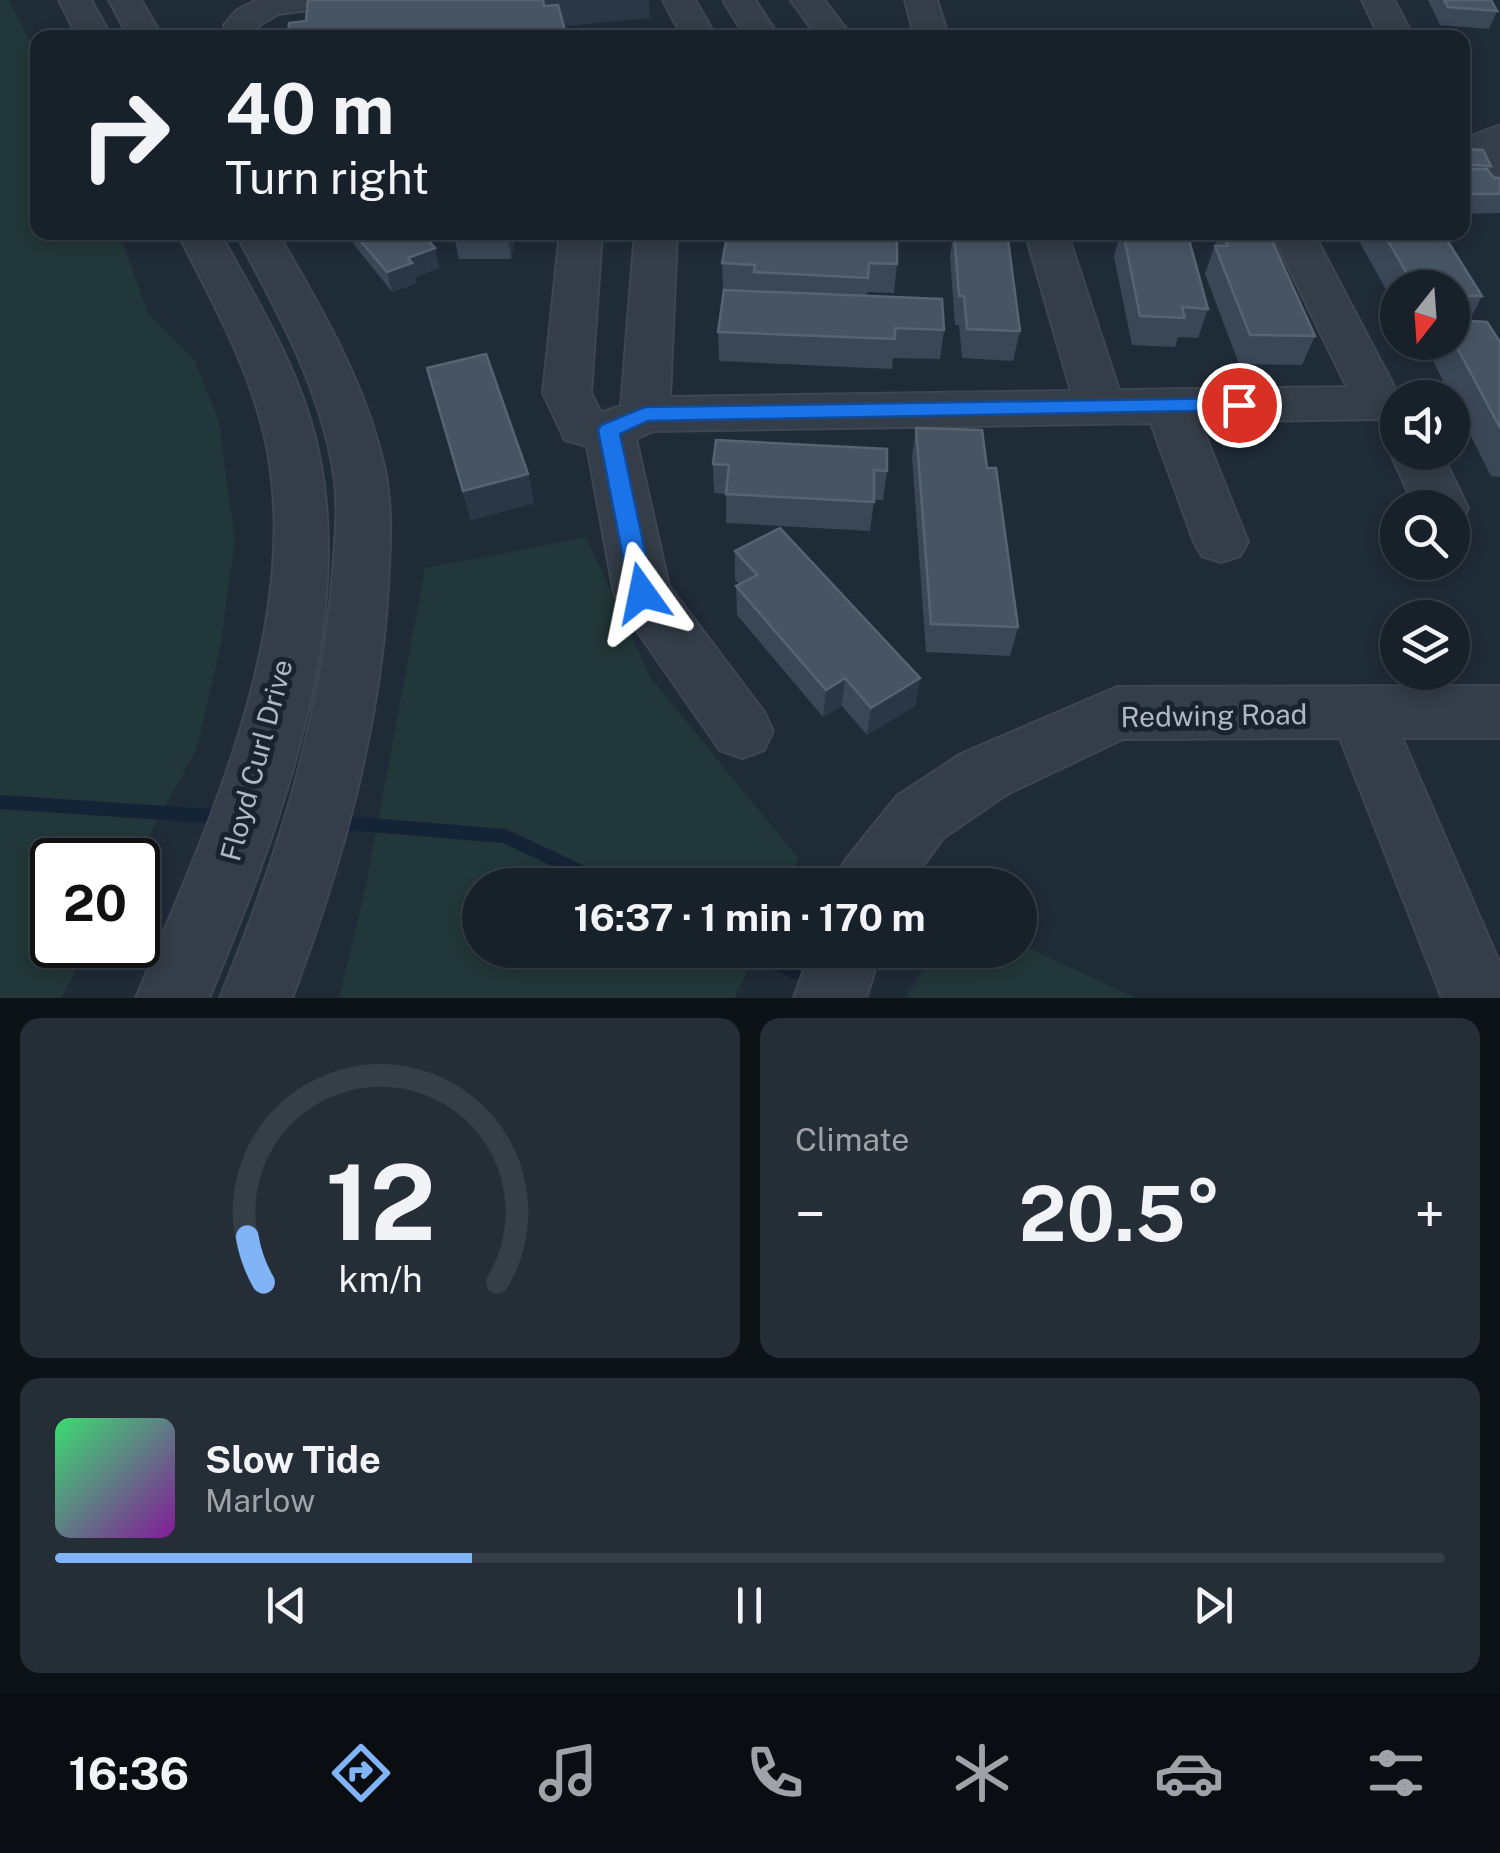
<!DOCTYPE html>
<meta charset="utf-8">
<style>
body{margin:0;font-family:"Public Sans",sans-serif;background:#252d36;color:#f1f3f6;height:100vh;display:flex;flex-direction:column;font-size:38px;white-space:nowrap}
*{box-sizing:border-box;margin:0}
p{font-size:32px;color:#9fa3a8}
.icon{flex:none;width:55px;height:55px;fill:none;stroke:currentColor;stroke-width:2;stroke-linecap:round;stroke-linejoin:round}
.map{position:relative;height:998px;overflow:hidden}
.side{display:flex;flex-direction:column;gap:20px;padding:20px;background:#0d1217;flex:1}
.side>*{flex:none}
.top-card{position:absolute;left:30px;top:30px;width:1440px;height:210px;border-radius:20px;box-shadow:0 5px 15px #0003,0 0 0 2px #363e47;background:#18202a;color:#f1f3f6;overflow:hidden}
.needle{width:65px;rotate:197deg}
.tools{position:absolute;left:1380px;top:270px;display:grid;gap:20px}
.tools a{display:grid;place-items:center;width:90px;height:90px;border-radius:50%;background:#18202a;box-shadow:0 5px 15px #0003,0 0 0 2px #363e47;font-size:50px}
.speed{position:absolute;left:30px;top:838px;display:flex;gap:20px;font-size:50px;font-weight:700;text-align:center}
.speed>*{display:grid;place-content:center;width:130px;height:130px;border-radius:50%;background:#18202a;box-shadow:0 5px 15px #0003,0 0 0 2px #363e47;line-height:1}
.speed .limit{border:5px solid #111;border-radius:15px;background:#fff;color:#111}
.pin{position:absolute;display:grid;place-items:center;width:85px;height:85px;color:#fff;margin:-42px;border:5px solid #fff;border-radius:50%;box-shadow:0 2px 10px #0007}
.me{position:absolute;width:110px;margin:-55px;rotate:348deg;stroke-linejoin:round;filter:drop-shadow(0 0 8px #0008)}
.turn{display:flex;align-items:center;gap:35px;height:210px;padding:0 30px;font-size:45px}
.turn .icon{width:130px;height:130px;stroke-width:2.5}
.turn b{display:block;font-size:70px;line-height:85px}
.big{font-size:75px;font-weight:700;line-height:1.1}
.side .tile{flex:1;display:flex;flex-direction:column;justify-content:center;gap:15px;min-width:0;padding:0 35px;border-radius:20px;background:#252d36}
.side .dial{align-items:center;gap:0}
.dial svg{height:260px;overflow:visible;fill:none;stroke:#363e47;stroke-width:7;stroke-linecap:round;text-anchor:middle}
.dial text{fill:#f1f3f6;stroke:none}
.song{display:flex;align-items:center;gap:30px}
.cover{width:120px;height:120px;border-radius:15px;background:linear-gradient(135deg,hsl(140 70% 55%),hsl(290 70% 35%))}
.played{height:10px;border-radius:5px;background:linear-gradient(90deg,#81b3f7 30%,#363e47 30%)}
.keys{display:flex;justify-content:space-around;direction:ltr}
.heat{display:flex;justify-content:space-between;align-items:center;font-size:55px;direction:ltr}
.side .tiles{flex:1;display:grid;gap:20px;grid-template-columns:1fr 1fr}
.tile:last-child{grid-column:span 2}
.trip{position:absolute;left:462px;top:868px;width:575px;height:100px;border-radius:50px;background:#18202a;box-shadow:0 5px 15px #0003,0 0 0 2px #363e47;font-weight:700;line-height:100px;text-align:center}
.tabs{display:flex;height:160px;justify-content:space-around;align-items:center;background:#0a0d11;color:#9fa3a8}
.tabs .icon{width:70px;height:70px}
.tabs .active{color:#81b3f7}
.tabs b{font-size:45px;color:#f1f3f6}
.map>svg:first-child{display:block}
.green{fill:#223739}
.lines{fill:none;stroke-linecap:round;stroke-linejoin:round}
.stream{stroke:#142335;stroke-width:14}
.minor-casing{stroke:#3d4652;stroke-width:4}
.minor{fill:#343d48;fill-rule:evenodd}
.wall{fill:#3b4757}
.shaded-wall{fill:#2b3746}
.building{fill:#475463;stroke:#576372;stroke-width:2.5}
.route{fill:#1a73e8;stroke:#114b97;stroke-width:2.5}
.labels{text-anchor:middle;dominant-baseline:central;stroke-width:10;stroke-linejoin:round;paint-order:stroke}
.street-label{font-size:28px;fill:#aeb8c5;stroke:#19222d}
</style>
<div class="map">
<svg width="1500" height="998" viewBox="0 0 1500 998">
<rect width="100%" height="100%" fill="#202b38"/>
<g class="green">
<polygon points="0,0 9,0 37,55 38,232 119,233 148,313 194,359 219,421 235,541 220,649 197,748 136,860 52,860 52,945 90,945 61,998 0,998"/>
<polygon points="586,537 650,677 798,858 785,885 480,885 480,950 756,950 735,998 339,998 366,885 425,568"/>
<polygon points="1020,944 1136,998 906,998 934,950 1020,950"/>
</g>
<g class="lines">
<g class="stream">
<polyline points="0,802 225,817"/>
<polyline points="334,822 504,836 609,885"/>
<polyline points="748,950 795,972"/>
</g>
<defs>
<g id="minor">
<polygon points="59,0 91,0 112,38 78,38"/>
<polygon points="109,0 141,0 163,38 129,38"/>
<polygon points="257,0 336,0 331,7 278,14 258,26 263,38 229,38 224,25 237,10"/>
<polygon points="663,0 695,0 717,38 683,38"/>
<polygon points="723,0 755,0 780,38 746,38"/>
<polygon points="791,0 824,0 853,38 818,38"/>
<polygon points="905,0 937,0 949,38 915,38"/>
<polygon points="1362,0 1394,0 1414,38 1380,38"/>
<polygon points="1500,125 1500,177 1486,173 1468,143 1474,135"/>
<path d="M177,232H219C257,300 300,370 317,446C358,626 277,835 209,998H136C204,834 305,625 266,442C250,368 212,300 177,232Z"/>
<path d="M235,232H277C320,306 365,382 384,466C393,505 390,547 388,587C380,729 342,865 292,998H220C275,864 319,728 332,583C335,543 340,502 332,462C316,380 275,306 235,232Z"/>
<polygon points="560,232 602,232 591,393 601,413 621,406 635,232 677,232 670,397 1071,391 1025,232 1067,232 1119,390 1347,387 1271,232 1313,232 1400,398 1398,412 1379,419 1200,422 1248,542 1240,556 1221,562 1202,556 1194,542 1151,423 653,431 636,439 669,586 764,712 773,731 764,750 742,758 720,750 622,609 614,593 587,446 565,440 543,393"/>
<polygon points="1397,439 1398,452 1441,452 1468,508 1461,522 1452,524 1452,508 1415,508 1390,452"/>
<polygon points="1500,686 1500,738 1402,738 1500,964 1500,998 1442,998 1340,738 1123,739 1007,794 943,838 909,885 834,885 844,862 897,796 961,754 1117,687"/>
<polygon points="811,950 881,950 866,998 794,998"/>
</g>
</defs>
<use href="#minor" class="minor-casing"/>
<use href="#minor" class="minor"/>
</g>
<g class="wall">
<polygon points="1428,0 1491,0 1497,11 1489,29 1440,25"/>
<polygon points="1462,145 1491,166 1489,172 1494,178 1500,178 1500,213 1462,214"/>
<polygon points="344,232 421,232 435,248 439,268 415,277 417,283 392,292"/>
<polygon points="453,232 516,232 511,259 459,259"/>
<polygon points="881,232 1007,232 1020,331 1013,361 962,358 959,325 955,325 950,257 953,235"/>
<polygon points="1084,232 1268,232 1315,336 1302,365 1239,364 1205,274 1217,239 1188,239 1208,309 1198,338 1178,337 1175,347 1132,345 1114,257 1119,237 1085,237"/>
<polygon points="1354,232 1442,232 1482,296 1469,321 1500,342 1500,477 1491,476 1427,349 1431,342 1452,342 1452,288 1398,288 1398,311"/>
<polygon points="727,236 897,264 894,293 867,292 867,296 944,330 940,359 893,358 892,369 719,361 718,332 723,292 722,263"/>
<polygon points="427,368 528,474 534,503 471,520"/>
<polygon points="916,428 987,468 1018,627 1010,656 926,652 912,457"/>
<polygon points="713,464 887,471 883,500 874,500 870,531 726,523 726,494 714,493"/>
<polygon points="735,551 920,678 915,706 867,735 842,706 823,717 737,615 736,586 739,584 735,580"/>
</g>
<g class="shaded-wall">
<polygon points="542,0 649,0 650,18 546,28"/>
<polygon points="315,33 316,38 288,38 288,35"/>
<polygon points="507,232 516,232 511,259"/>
<polygon points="435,248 439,268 415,277 417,283 392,292 387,272 408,258"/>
<polygon points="528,474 534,503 471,520 463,491"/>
<polygon points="845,678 842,706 823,717 826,690"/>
<polygon points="920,678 915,706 867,735 871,708"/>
</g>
<g class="building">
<polygon points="308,0 543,0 544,6 558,5 567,38 314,38 315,33 288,35 289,23 306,21"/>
<polygon points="1444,0 1491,0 1497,11 1448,7"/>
<polygon points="1462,145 1466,145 1468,149 1483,150 1491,166 1462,164"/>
<polygon points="1462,169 1487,169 1494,178 1500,178 1500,194 1463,194"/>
<polygon points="353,232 421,232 435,248 408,258 412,263 387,272"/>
<polygon points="954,232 1007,232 1020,331 967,329 964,296 959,296"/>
<polygon points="1123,232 1147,232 1147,235 1188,236 1208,309 1182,307 1185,318 1140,316"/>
<polygon points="1222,232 1268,232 1315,336 1250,335 1215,246 1228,246"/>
<polygon points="1383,232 1442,232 1482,296 1452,296 1452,288 1415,288"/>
<polygon points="727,236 897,239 897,264 869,263 868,278 754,272 755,265 722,263"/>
<polygon points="724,290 942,299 944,330 895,328 895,339 718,332"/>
<polygon points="1452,320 1487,322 1500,342 1500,428 1452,338"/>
<polygon points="486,354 528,474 463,491 427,368"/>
<polygon points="916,428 982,430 987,468 996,468 1018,627 931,624"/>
<polygon points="716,440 887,449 887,471 874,470 874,502 726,494 729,465 713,464"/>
<polygon points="780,528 920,678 871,708 845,678 826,690 736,586 757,575 735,551"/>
</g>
<polygon class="route" points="1239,398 1250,405 1246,410 648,421 620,434 654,593 651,600 634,600 630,593 598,430 601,425 645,407"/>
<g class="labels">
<g class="street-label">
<text transform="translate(1214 715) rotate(-1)">Redwing Road</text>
<text transform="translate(256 760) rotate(-75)">Floyd Curl Drive</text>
</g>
</g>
</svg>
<div class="tools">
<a><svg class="needle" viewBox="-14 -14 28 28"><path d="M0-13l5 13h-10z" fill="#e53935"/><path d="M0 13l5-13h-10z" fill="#9fa3a8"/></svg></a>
<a><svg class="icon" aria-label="sound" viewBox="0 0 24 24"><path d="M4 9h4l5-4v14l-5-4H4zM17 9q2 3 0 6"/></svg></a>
<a><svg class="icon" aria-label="search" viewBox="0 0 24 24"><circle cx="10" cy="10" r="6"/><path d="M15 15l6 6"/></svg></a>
<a><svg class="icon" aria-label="layers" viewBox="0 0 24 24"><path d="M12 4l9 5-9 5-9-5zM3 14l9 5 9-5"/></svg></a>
</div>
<div class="speed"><div class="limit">20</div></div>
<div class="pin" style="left:1239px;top:405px;background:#d93025"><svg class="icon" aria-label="arrive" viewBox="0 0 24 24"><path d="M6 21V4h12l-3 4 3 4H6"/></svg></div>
<svg class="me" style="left:642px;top:593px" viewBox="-20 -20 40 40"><path d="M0-17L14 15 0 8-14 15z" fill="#1a73e8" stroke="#fff" stroke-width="4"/></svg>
<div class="trip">16:37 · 1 min · 170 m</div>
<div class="top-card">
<div class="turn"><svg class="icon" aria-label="right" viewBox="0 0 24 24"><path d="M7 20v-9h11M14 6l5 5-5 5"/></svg><div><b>40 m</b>Turn right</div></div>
</div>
</div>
<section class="side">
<div class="tiles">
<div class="tile dial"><svg viewBox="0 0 100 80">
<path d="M14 69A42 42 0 1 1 86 69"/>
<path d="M14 69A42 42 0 0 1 9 55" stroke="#81b3f7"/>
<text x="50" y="56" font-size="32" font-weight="700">12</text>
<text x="50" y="72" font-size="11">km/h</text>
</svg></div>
<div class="tile"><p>Climate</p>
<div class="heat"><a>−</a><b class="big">20.5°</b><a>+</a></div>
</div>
<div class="tile">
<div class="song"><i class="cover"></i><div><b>Slow Tide</b><p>Marlow</p></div></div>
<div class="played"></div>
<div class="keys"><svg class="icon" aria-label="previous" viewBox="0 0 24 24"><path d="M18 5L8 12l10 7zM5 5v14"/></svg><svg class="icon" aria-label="pause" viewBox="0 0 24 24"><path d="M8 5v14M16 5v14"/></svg><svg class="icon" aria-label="next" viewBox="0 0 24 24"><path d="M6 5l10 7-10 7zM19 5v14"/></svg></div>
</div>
</div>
</section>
<nav class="tabs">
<b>16:36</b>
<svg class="icon active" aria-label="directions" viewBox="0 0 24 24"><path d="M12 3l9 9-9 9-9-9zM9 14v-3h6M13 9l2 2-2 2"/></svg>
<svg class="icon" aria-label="music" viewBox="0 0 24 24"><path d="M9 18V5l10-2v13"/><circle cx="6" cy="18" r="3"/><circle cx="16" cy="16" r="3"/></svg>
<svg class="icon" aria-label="phone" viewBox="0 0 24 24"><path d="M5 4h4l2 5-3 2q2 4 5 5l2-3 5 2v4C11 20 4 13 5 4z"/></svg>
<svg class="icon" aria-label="climate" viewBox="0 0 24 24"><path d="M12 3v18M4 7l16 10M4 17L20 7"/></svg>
<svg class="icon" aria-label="car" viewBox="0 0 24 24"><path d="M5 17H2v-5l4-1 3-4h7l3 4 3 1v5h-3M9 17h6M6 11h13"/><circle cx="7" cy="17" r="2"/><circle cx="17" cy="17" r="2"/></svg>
<svg class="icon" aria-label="filters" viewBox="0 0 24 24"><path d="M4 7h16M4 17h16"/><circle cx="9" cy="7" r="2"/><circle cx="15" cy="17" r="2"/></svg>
</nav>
